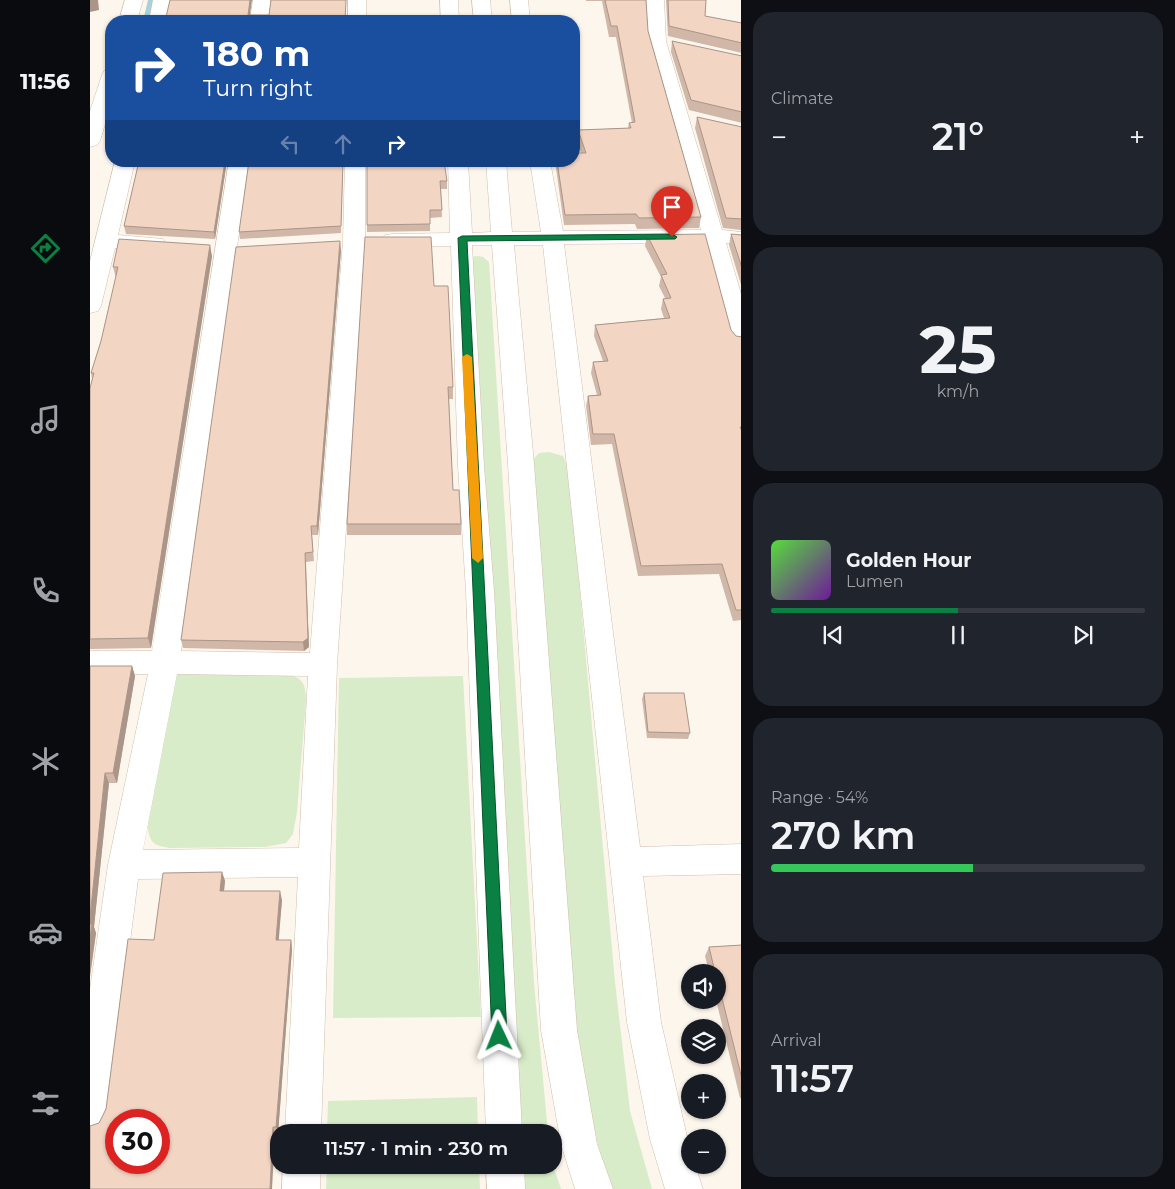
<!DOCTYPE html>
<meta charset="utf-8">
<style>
body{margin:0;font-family:Montserrat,sans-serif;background:#20242c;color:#f1f3f6;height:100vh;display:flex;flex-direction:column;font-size:19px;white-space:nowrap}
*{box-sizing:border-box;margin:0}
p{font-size:16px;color:#9ea1a6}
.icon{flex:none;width:28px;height:28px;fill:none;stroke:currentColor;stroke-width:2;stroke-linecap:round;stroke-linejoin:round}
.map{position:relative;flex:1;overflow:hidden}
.panel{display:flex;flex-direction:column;gap:12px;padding:12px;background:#0d0f14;width:434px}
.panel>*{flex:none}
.hud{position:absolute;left:15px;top:15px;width:475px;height:152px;border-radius:20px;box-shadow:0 1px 4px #0004;background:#1a4fa0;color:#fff;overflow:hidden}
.buttons{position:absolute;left:591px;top:964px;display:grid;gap:10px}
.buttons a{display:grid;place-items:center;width:45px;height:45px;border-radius:50%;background:#171b24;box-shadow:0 1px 4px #0004;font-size:25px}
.speed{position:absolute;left:15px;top:1109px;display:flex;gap:10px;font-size:25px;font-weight:700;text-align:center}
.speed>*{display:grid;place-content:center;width:65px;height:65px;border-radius:50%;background:#171b24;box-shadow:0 1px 4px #0004;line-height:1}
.speed .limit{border:8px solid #d22;background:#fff;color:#111}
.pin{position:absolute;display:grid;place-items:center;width:42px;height:42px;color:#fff;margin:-51px -21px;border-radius:50% 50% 50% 0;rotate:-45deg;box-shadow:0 0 5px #0007}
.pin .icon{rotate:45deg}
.me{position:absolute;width:55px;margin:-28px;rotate:358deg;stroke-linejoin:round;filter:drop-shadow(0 0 4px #0008)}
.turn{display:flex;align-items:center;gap:18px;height:105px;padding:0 15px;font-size:22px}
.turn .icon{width:65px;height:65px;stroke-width:2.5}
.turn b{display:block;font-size:35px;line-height:42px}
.lanes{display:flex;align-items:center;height:48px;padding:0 15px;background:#0003;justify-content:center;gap:25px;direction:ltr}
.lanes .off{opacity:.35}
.big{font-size:38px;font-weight:600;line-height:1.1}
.panel .widget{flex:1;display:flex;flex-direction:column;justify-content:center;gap:8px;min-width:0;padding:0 18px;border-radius:20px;background:#20242c}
.panel .dial{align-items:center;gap:0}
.dial b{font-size:65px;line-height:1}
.song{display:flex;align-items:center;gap:15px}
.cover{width:60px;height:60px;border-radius:8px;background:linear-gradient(135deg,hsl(110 70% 55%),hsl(280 70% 35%))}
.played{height:5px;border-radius:2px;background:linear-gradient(90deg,#0b8043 50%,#363941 50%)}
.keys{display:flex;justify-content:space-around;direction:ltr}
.heat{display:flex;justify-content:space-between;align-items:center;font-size:28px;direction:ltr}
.charge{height:8px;border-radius:4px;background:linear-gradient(90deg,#34c759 54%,#363941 0)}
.trip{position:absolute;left:180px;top:1124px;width:292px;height:50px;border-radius:20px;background:#171b24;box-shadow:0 1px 4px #0004;font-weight:600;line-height:50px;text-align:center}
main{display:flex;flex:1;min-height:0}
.dock{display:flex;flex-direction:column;width:90px;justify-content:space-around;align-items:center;background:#090b0e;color:#9ea1a6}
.dock .icon{width:35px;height:35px}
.dock .current{color:#0b8043}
.dock b{font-size:22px;color:#f1f3f6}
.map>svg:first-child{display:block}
.green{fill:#d8ecc9}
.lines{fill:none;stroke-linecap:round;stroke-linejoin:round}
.stream{fill:#a5d3da;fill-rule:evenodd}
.minor-casing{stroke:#d1beb0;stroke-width:1}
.minor{fill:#fff;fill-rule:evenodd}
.wall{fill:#d1b7a8}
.shaded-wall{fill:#aa9588}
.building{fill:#f3d5c3;stroke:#aa9588;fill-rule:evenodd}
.route{fill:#0b8043;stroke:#07532c}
.slow{fill:#f59e0b}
</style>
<main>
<nav class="dock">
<b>11:56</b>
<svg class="icon current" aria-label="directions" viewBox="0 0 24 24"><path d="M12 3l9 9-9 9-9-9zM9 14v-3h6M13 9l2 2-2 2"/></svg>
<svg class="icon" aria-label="music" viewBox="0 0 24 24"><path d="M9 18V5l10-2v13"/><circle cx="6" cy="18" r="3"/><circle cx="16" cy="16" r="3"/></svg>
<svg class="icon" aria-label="phone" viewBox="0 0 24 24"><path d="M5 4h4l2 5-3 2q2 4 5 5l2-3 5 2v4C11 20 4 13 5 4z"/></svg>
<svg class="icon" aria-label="climate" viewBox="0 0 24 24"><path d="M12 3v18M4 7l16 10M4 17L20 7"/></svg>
<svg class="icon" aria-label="car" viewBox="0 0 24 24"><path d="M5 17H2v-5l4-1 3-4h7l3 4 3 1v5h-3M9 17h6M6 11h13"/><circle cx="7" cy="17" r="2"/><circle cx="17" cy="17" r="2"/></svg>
<svg class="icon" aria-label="filters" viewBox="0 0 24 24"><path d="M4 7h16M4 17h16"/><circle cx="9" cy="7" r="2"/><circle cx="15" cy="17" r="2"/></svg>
</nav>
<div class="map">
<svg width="652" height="1189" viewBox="0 0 652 1189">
<rect width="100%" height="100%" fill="#fdf6ec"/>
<g class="green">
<polygon points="387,256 393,257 399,262 444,983 458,1132 427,1132 379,257"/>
<polygon points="459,452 473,456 479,470 525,982 540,1111 562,1189 518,1189 489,1060 441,462 449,453"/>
<path d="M195,673C214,679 215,682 216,701L207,812L203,834L196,843L175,847L80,848C61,845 60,842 57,824L79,682L87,674Z"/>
<polygon points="373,676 391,1017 243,1018 249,678"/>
<polygon points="387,1097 388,1132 237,1132 238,1101"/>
<polygon points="237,1165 389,1165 390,1189 236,1189"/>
<polygon points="429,1165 463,1165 471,1189 432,1189"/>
</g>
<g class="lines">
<polygon class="stream" points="58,0 66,0 60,21 53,21"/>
<defs>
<g id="minor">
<polygon points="35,0 53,0 47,21 29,21"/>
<polygon points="63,0 81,0 77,21 59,21"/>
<polygon points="163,0 181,0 178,21 160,21"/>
<rect x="258" y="0" width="18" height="21"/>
<polygon points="350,0 368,0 369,21 351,21"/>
<polygon points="382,0 400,0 402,21 384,21"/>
<polygon points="420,0 438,0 440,21 422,21"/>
<polygon points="556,0 574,0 576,41 632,230 652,232 652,244 636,243 652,297 652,347 644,345 640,340 614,243 474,244 550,847 652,844 652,874 553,876 571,1022 600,1150 600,1165 605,1165 613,1189 575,1189 560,1139 537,1022 453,245 424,245 444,464 487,1030 507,1144 523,1189 485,1189 471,1144 451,1030 418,464 402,245 382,245 394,466 404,591 432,1132 396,1132 376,591 368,466 361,246 303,246 295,245 292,240 295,235 303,234 360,233 358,161 378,161 382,233 401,232 396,161 416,161 422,232 451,232 440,161 460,161 473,231 611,230 558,41"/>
<polygon points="21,69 21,104 10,141 7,145 0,147 0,111 12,75 14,71"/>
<polygon points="25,161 45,161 28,235 73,239 76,244 73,249 65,251 25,248 11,306 8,311 0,313 0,261"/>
<path d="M139,161H159L91,651L220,653L253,241L255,161H275V241L247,665L231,1132H195L208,877L48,879L18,1115L13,1128L0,1133V989L18,865L58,674L0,675V651H62ZM87,674L218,676L209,848L53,850Z"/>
<polygon points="193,1165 231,1165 230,1189 192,1189"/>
<polygon points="396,1165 434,1165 435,1189 397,1189"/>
</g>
</defs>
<use href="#minor" class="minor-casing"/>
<use href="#minor" class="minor"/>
</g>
<g class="wall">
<polygon points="496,0 556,0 558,31 611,217 609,228 547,229 545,224 474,225 465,161 484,161 491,153 487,141 488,130 538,128 539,123 542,123 526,37 519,37 512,1 496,1"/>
<polygon points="576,0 616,0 615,16 652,23 652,53 578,36"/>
<polygon points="582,41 652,56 652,123 599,110 581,52"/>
<polygon points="607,117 652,127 652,230 633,228 605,128"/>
<polygon points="49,161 137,161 125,239 36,234 34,226"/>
<polygon points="253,161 251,233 150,239 149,232"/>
<polygon points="277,161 354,162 357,181 357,189 351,189 352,217 340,218 340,231 277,232"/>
<polygon points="641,234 652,235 652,288 639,245"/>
<polygon points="557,235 646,336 652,337 652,623 651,620 643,621 629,574 548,576 522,444 501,445 496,406 498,396 507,395 501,373 503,362 513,361 504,336 505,325 574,318 571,309 573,299 575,298 569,286 571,277 555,246"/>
<polygon points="251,250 228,535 222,535 224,561 216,562 219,647 214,651 93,648 91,640"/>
<polygon points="122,256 61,648 0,649 0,388 2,379 1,373 11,341 26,278 23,267"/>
<polygon points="344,286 363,387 363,399 359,399 363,490 371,524 371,535 257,535 257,524"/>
<polygon points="0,666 42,666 45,676 27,783 19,783 4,927 6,933 0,976"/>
<polygon points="554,693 600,733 598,739 557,738 552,699"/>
<polygon points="132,872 135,881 134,891 192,900 188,940 201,940 202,949 188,1134 9,1123 16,1109 64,940"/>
<polygon points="652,945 652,1098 650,1098 626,1000 628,1000 628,972 619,972 615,956 619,947"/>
</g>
<g class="shaded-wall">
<polygon points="0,0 8,0 9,10 0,12"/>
<polygon points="160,0 162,0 159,21 158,15"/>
<polygon points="135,161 137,161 125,239 124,232"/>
<polygon points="250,241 251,250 228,535 227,526"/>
<polygon points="120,245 122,256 61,648 58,638"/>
<polygon points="215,553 219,647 214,651 213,642"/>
<polygon points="42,666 45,676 27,783 23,773"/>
<polygon points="15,773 19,783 4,927 6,933 0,976 0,917"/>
<polygon points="132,872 135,881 133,900 130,891"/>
<polygon points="190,891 192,900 188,949 186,940"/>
<polygon points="201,940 202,949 188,1134 186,1127"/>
<polygon points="183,1127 185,1134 182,1189 180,1189"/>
</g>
<g class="building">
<polygon points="80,0 160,0 158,15 179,15 181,0 256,0 255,21 75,21"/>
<polygon points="515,0 556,0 558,31 611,217 549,218 546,214 475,215 467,161 484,161 484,153 496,153 488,130 541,128 539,123 545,122 527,26 521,26"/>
<polygon points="578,0 616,0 615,16 652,23 652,43 579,26"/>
<polygon points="582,41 652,56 652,112 601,100"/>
<polygon points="607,117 652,127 652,219 636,218"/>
<polygon points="49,161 135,161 124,232 34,226"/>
<polygon points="159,161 253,161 251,226 149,232"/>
<polygon points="277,161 354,161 357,181 350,181 352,210 340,210 340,224 277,225"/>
<polygon points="615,234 641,330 646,336 652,337 652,427 650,427 652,431 652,610 646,610 632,564 551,566 524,434 503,434 498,396 511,395 503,362 518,361 505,325 580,318 573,299 581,298 571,275 577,274 557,235"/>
<polygon points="641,234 652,235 652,268"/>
<polygon points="275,237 341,237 344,286 358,286 363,387 358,387 363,490 369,490 371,524 257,524"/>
<polygon points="29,239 120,245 58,638 0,639 0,388 4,373 1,373 11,341 28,267 23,267"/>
<polygon points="250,241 227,526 221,526 223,552 215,553 218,638 213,642 91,640 146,247"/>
<polygon points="0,666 42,666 23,773 15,773 0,917"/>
<polygon points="554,693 594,693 600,733 558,732"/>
<path d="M132,872L130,891H190L186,940H201L186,1127H183L180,1189H0V1126L9,1123L16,1109L38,939L64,940L73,873ZM26,1120H69V1162H26Z"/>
<polygon points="0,924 2,924 0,940"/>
<polygon points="652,945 652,1079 628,982 628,972 625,972 619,947"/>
</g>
<polygon class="route" points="582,234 587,237 585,239 377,241 417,1036 414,1041 409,1043 404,1041 402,1036 368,238 372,236"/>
<polygon class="slow" points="377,354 382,357 393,558 388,563 382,558 372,357"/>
</svg>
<div class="buttons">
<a><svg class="icon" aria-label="sound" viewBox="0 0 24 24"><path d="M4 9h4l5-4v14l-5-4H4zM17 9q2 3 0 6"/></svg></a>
<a><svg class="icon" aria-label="layers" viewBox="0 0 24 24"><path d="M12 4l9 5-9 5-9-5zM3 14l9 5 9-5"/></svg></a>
<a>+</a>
<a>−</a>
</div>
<div class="speed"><div class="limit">30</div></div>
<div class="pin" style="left:582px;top:237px;background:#d93025"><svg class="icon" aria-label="arrive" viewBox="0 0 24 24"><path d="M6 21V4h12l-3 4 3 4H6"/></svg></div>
<svg class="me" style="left:409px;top:1036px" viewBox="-20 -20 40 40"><path d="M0-17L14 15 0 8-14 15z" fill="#0b8043" stroke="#fff" stroke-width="4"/></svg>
<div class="trip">11:57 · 1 min · 230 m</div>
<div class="hud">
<div class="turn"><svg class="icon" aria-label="right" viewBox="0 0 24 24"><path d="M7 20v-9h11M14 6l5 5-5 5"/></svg><div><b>180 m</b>Turn right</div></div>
<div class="lanes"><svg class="icon off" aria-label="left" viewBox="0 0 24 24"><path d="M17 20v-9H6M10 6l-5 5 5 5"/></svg><svg class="icon off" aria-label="ahead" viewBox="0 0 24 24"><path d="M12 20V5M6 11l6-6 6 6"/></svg><svg class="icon" aria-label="right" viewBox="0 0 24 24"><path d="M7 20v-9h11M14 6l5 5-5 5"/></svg></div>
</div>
</div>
<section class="panel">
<div class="widget"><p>Climate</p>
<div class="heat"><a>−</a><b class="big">21°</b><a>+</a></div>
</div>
<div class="widget dial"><b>25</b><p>km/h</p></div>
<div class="widget">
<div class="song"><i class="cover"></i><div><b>Golden Hour</b><p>Lumen</p></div></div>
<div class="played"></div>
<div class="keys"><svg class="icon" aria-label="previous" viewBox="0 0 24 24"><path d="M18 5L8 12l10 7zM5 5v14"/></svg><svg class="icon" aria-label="pause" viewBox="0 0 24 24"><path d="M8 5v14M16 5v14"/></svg><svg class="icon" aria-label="next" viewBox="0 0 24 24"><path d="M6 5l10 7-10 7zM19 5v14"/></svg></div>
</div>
<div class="widget"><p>Range · 54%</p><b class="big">270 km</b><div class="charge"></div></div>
<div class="widget"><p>Arrival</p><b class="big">11:57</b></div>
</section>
</main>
